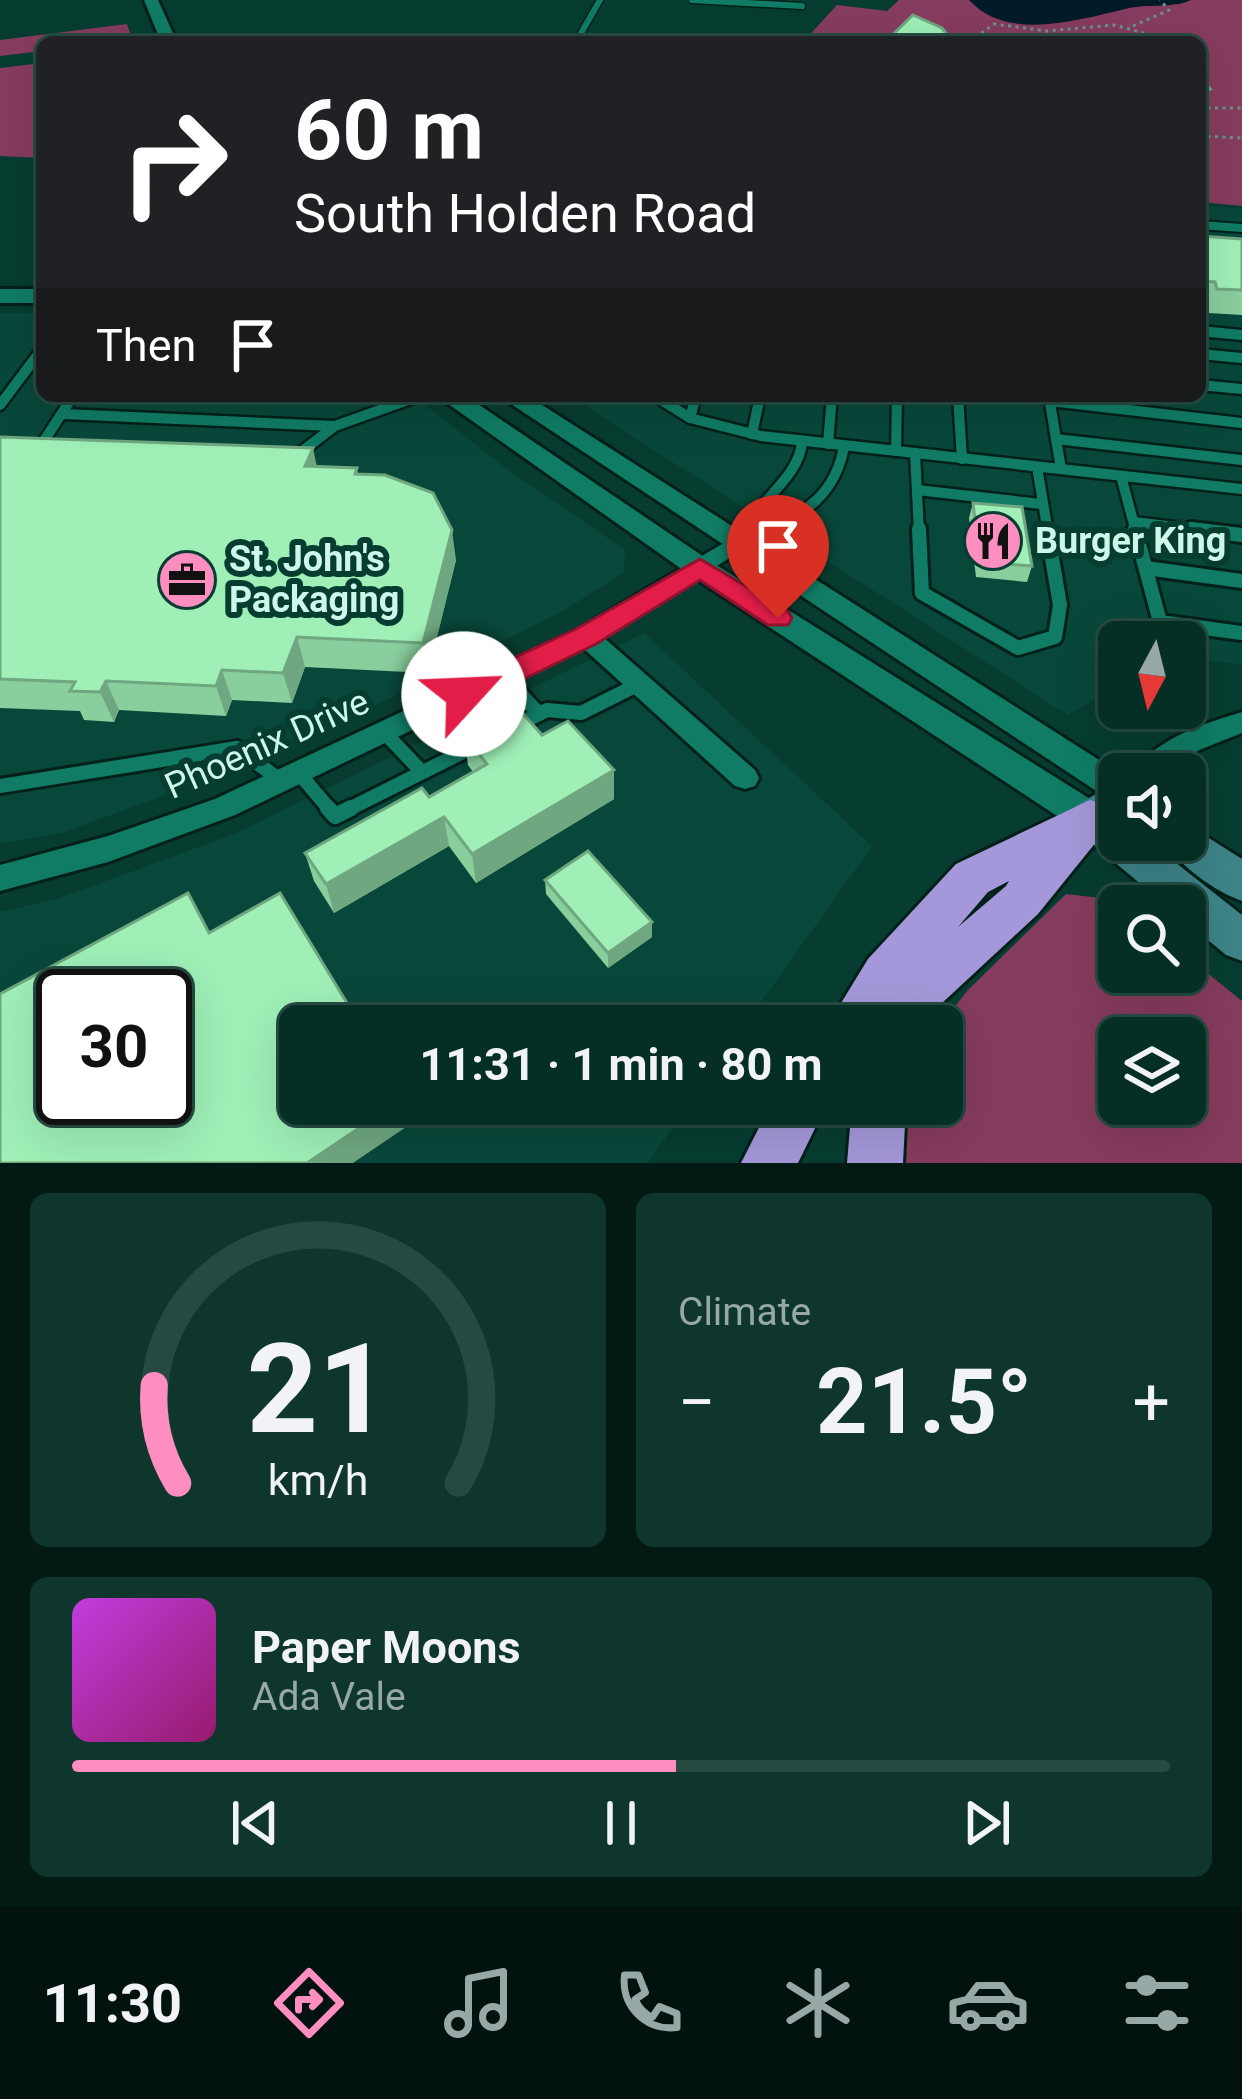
<!DOCTYPE html>
<meta charset="utf-8">
<style>
body{margin:0;font-family:Roboto,sans-serif;background:#0e362d;color:#f1f3f6;height:100vh;display:flex;flex-direction:column;font-size:45px;white-space:nowrap}
*{box-sizing:border-box;margin:0}
p{font-size:39px;color:#97a8a7}
.icon{flex:none;width:66px;height:66px;fill:none;stroke:currentColor;stroke-width:2;stroke-linecap:round;stroke-linejoin:round}
.map{position:relative;height:1163px;overflow:hidden}
.details{display:flex;flex-direction:column;gap:30px;padding:30px;background:#031914;flex:1}
.details>*{flex:none}
.hud{position:absolute;left:36px;top:36px;width:1170px;height:366px;border-radius:18px;box-shadow:0 12px 48px #0002,0 0 0 3px #264a42;background:#202124;color:#fff;overflow:hidden}
.needle{width:78px;rotate:187deg}
.tools{position:absolute;left:1098px;top:621px;display:grid;gap:24px}
.tools a{display:grid;place-items:center;width:108px;height:108px;border-radius:18px;background:#052e25;box-shadow:0 12px 48px #0002,0 0 0 3px #264a42;font-size:60px}
.speed{position:absolute;left:36px;top:969px;display:flex;gap:24px;font-size:60px;font-weight:700;text-align:center}
.speed>*{display:grid;place-content:center;width:156px;height:156px;border-radius:50%;background:#052e25;box-shadow:0 12px 48px #0002,0 0 0 3px #264a42;line-height:1}
.speed .limit{border:6px solid #111;border-radius:18px;background:#fff;color:#111}
.pin{position:absolute;display:grid;place-items:center;width:102px;height:102px;color:#fff;margin:-123px -51px;border-radius:50% 50% 50% 0;rotate:-45deg;box-shadow:0 0 12px #0007}
.pin .icon{rotate:45deg}
.me{position:absolute;width:132px;margin:-66px;rotate:65deg;stroke-linejoin:round;filter:drop-shadow(0 0 9px #0008)}
.turn{display:flex;align-items:center;gap:42px;height:252px;padding:0 60px;font-size:54px}
.turn .icon{width:156px;height:156px;stroke-width:2.5}
.turn b{display:block;font-size:84px;line-height:102px}
.then{display:flex;align-items:center;height:114px;padding:0 60px;background:#0003;gap:24px;font-size:45px}
.big{font-size:90px;font-weight:700;line-height:1.1}
.details .card{flex:1;display:flex;flex-direction:column;justify-content:center;gap:18px;min-width:0;padding:0 42px;border-radius:18px;background:#0e362d}
.details .dial{align-items:center;gap:0}
.dial svg{height:312px;overflow:visible;fill:none;stroke:#264a42;stroke-width:7;stroke-linecap:round;text-anchor:middle}
.dial text{fill:#f1f3f6;stroke:none}
.song{display:flex;align-items:center;gap:36px}
.cover{width:144px;height:144px;border-radius:18px;background:linear-gradient(135deg,hsl(290 70% 55%),hsl(320 70% 35%))}
.played{height:12px;border-radius:6px;background:linear-gradient(90deg,#fd8ebf 55%,#264a42 55%)}
.keys{display:flex;justify-content:space-around;direction:ltr}
.heat{display:flex;justify-content:space-between;align-items:center;font-size:66px;direction:ltr}
.details .tiles{flex:1;display:grid;gap:30px;grid-template-columns:1fr 1fr}
.card:last-child{grid-column:span 2}
.trip{position:absolute;left:279px;top:1005px;width:684px;height:120px;border-radius:18px;background:#052e25;box-shadow:0 12px 48px #0002,0 0 0 3px #264a42;font-weight:700;line-height:120px;text-align:center}
.tab-bar{display:flex;height:192px;justify-content:space-around;align-items:center;background:#02120f;color:#97a8a7}
.tab-bar .icon{width:84px;height:84px}
.tab-bar .current{color:#fd8ebf}
.tab-bar b{font-size:54px;color:#f1f3f6}
.map>svg:first-child{display:block}
.built{fill:#08483a;fill-rule:evenodd}
.green{fill:#863c5e;fill-rule:evenodd}
.water{fill:#001b28}
.lines{fill:none;stroke-linecap:round;stroke-linejoin:round}
.service-far4-casing{stroke:#032119;stroke-width:9}
.service-far3-casing{stroke:#032119;stroke-width:12}
.service-far2-casing{stroke:#032119;stroke-width:15}
.service-far1-casing{stroke:#032119;stroke-width:20}
.service-casing{stroke:#032119;stroke-width:22}
.minor-casing{stroke:#032119;stroke-width:6}
.tertiary-casing{stroke:#032119;stroke-width:6}
.secondary-casing{stroke:#032119;stroke-width:6}
.motorway-casing{stroke:#032119;stroke-width:6}
.path{stroke:#669689;stroke-width:3;stroke-dasharray:3 4.5;stroke-linecap:butt}
.service-far4{stroke:#107c65;stroke-width:6}
.service-far3{stroke:#107c65;stroke-width:8}
.service-far2{stroke:#107c65;stroke-width:10}
.service-far1{stroke:#107c65;stroke-width:14}
.service{stroke:#107c65;stroke-width:16}
.minor{fill:#107c65;fill-rule:evenodd}
.tertiary{fill:#107c65;fill-rule:evenodd}
.secondary{fill:#3d8488;fill-rule:evenodd}
.motorway{fill:#a598da;fill-rule:evenodd}
.wall{fill:#89ce9d}
.shaded-wall{fill:#6fa780}
.building{fill:#9fefb7;stroke:#6fa780;stroke-width:3;fill-rule:evenodd}
.route{fill:#e11d48;stroke:#92132f;stroke-width:3}
.labels{text-anchor:middle;dominant-baseline:central;stroke-width:12;stroke-linejoin:round;paint-order:stroke}
.poi-label{font-size:36px;font-weight:bold;fill:#ccf7e9;stroke:#073d31;text-anchor:start}
.street-label{font-size:36px;fill:#ccf7e9;stroke:#073d31}
</style>
<div class="map">
<svg width="1242" height="1163" viewBox="0 0 1242 1163">
<rect width="100%" height="100%" fill="#073d31"/>
<g class="built">
<polygon points="1200,205 1242,209 1242,665 1185,657 1185,642 1119,642 1119,685 1068,715 588,408 591,396 1200,396"/>
<polygon points="0,313 42,313 42,396 414,396 500,464 625,550 624,572 563,611 283,752 64,832 0,844"/>
<path d="M644,633L872,846L744,1026H300V1104H689L648,1163H0V912L57,899L232,835ZM63,996H165V1098H63Z"/>
</g>
<g class="green">
<polygon points="899,0 1242,0 1242,206 1200,202 1200,42 803,42 837,5 887,11"/>
<polygon points="127,24 132,39 42,42 42,51 0,56 0,40"/>
<polygon points="42,63 42,158 0,156 0,68"/>
<path d="M1066,894L1118,900L1125,906H1119V972H1185V955L1242,1001V1163H904L902,1134L910,1104H942L940,1026L967,991ZM1119,1038H1185V1104H1119Z"/>
</g>
<path class="water" d="M969,0H1191C1172,9 1147,3 1125,9C1078,20 1007,42 969,0Z"/>
<g class="lines">
<defs>
<g id="service-far4">
<polyline points="692,0 802,6"/>
<polyline points="576,42 600,0"/>
</g>
<polyline id="service-far3" points="1200,225 1242,228"/>
<g id="service-far2">
<polyline points="1200,331 1242,335"/>
<polyline points="1200,354 1242,358"/>
<polyline points="1200,385 1242,389"/>
<polyline points="655,396 690,418 761,436 1242,489"/>
<polyline points="958,396 962,459"/>
<polyline points="1049,397 1061,469"/>
<polyline points="1050,401 1242,423"/>
<polyline points="0,405 42,349"/>
<polyline points="64,414 334,426"/>
<polyline points="690,418 696,396"/>
<polyline points="752,434 760,396"/>
<polyline points="1056,439 1242,460"/>
<polyline points="828,444 832,396"/>
<polyline points="38,450 73,396"/>
<polyline points="896,451 897,396"/>
<polyline points="915,453 919,532"/>
<polyline points="297,455 335,426 419,396"/>
<polyline points="1037,467 1048,532"/>
<polyline points="1121,476 1136,532"/>
<polyline points="917,490 1041,504"/>
<polyline points="1134,522 1216,532"/>
<path d="M744,532C761,498 799,477 802,442"/>
<path d="M763,532C805,514 836,494 844,446"/>
</g>
<g id="service-far1">
<polyline points="919,529 922,593 1018,648 1055,637 1060,605 1047,529"/>
<polyline points="1135,529 1160,622 1242,633"/>
<polyline points="1191,529 1242,535"/>
<polyline points="739,541 745,529"/>
<polyline points="739,542 770,529"/>
<polyline points="1146,568 1242,581"/>
<polyline points="504,676 539,714"/>
<polyline points="515,726 547,710 581,713 639,684"/>
<polyline points="384,732 422,772"/>
<polyline points="298,772 331,811"/>
<polyline points="0,786 237,748 280,780"/>
<polyline points="345,811 481,743"/>
</g>
<polyline id="service" points="328,808 335,816 351,808"/>
<g id="minor">
<polygon points="739,534 747,537 751,542 747,547 603,637 755,770 759,778 755,786 745,789 735,786 583,648 235,815 108,862 0,891 0,865 108,836 215,799 577,630"/>
<path d="M1242,712V733L1199,750L1167,774H1133C1153,739 1206,723 1242,712Z"/>
</g>
<g id="tertiary">
<polygon points="144,0 158,0 177,42 161,42"/>
<rect x="0" y="289" width="42" height="14"/>
<polygon points="437,396 466,396 710,561 1103,807 1108,818 1103,829 1090,833 1077,829 690,575"/>
<polygon points="499,396 528,396 1121,774 1119,806"/>
</g>
<g id="secondary">
<polygon points="1119,780 1119,840 1147,840 1242,915 1242,961 1226,955 1185,921 1185,906 1167,906 1076,830 1070,818 1076,806"/>
<path d="M1185,823L1242,859V901C1216,892 1177,865 1165,840H1185Z"/>
</g>
<g id="motorway">
<path d="M1090,800L1105,805L1112,818L1105,831L1038,914L941,1004L929,1026H827L868,959L956,864ZM1009,881L1006,886L958,927L988,892Z"/>
<polygon points="771,1104 827,1104 798,1163 741,1163"/>
<polygon points="852,1104 906,1104 903,1163 847,1163"/>
</g>
</defs>
<use href="#service-far4" class="service-far4-casing"/>
<use href="#service-far3" class="service-far3-casing"/>
<use href="#service-far2" class="service-far2-casing"/>
<use href="#service-far1" class="service-far1-casing"/>
<use href="#service" class="service-casing"/>
<use href="#minor" class="minor-casing"/>
<use href="#tertiary" class="tertiary-casing"/>
<use href="#secondary" class="secondary-casing"/>
<use href="#motorway" class="motorway-casing"/>
<g class="path">
<polyline points="1133,26 1169,10 1160,0"/>
<polyline points="969,42 994,24 1047,31 1114,25 1159,37"/>
<polyline points="1200,108 1242,108"/>
<polyline points="1200,136 1242,138"/>
</g>
<use href="#service-far4" class="service-far4"/>
<use href="#service-far3" class="service-far3"/>
<use href="#service-far2" class="service-far2"/>
<use href="#service-far1" class="service-far1"/>
<use href="#service" class="service"/>
<use href="#minor" class="minor"/>
<use href="#tertiary" class="tertiary"/>
<use href="#secondary" class="secondary"/>
<use href="#motorway" class="motorway"/>
</g>
<g class="wall">
<polygon points="1200,236 1242,239 1242,315 1208,313 1206,306 1200,306"/>
<polygon points="0,437 317,467 357,468 358,474 456,560 428,673 305,667 292,703 232,700 226,716 119,710 114,722 84,720 80,711 0,708"/>
<polygon points="973,503 1032,566 1027,582 976,577 969,518"/>
<polygon points="542,735 614,770 614,799 476,883 449,846 334,913 314,881 305,853 429,797 473,772 468,765 464,736"/>
<polygon points="545,880 652,937 608,968 546,894"/>
</g>
<g class="shaded-wall">
<polygon points="313,448 319,477 305,466"/>
<polygon points="452,530 456,560 428,673 423,643"/>
<polygon points="297,637 305,667 292,703 283,673"/>
<polygon points="222,670 232,700 226,716 216,686"/>
<polygon points="106,681 119,710 114,722 100,692"/>
<polygon points="614,770 614,799 476,883 472,854"/>
<polygon points="444,817 449,846 334,913 326,884"/>
<polygon points="652,922 652,937 608,968 608,953"/>
<polygon points="395,1104 406,1104 412,1123 353,1163 307,1163"/>
</g>
<g class="building">
<polygon points="913,15 942,28 953,42 886,41"/>
<polygon points="1200,77 1210,89 1200,91"/>
<polygon points="1200,236 1242,239 1242,290 1217,289 1215,282 1200,281"/>
<polygon points="0,437 313,448 305,466 357,468 355,474 385,475 433,493 452,530 423,643 297,637 283,673 222,670 216,686 106,681 100,692 70,691 75,682 0,679"/>
<polygon points="973,503 1022,507 1032,566 980,562"/>
<polygon points="517,707 542,735 568,721 614,770 472,854 444,817 326,884 305,853 422,788 429,797 487,764 464,736"/>
<polygon points="588,851 652,922 608,953 545,880"/>
<path d="M188,893L209,933L280,893L361,1026H300V1104H395L307,1163H0V994ZM63,996H165V1098H63Z"/>
</g>
<polygon class="route" points="700,559 788,611 792,618 788,625 768,625 700,580 596,644 474,703 453,703 448,694 453,686 576,629"/>
<defs>
<symbol id="restaurant-disc" viewBox="-11 -11 22 22"><circle r="9.5" fill="#fd8ebf" stroke="#073d31"/><path d="M-5-6h1v4h1v-4h1v4h1v-4h1v5L-1.5 .5V6h-2V.5L-5-1ZM5-6V6H3V1.5H1.5Q1.5-4 5-6Z" fill="#111"/></symbol>
<symbol id="office-disc" viewBox="-11 -11 22 22"><circle r="9.5" fill="#fd8ebf" stroke="#073d31"/><path d="M-6-3h4V-5.5h4V-3h4V5H-6ZM-1-4.5V-3h2v-1.5ZM-6 0V1H6V0Z" fill="#111"/></symbol>
</defs>
<g fill-rule="evenodd">
<use href="#restaurant-disc" x="960" y="508" width="66" height="66"/>
<use href="#office-disc" x="154" y="547" width="66" height="66"/>
</g>
<g class="labels">
<g class="poi-label">
<text x="1035" y="541">Burger King</text>
<text x="229" y="559">St. John's<tspan x="229" dy="41">Packaging</tspan></text>
</g>
<g class="street-label">
<text transform="translate(267 744) rotate(-24)">Phoenix Drive</text>
</g>
</g>
</svg>
<div class="tools">
<a><svg class="needle" viewBox="-14 -14 28 28"><path d="M0-13l5 13h-10z" fill="#e53935"/><path d="M0 13l5-13h-10z" fill="#97a8a7"/></svg></a>
<a><svg class="icon" aria-label="sound" viewBox="0 0 24 24"><path d="M4 9h4l5-4v14l-5-4H4zM17 9q2 3 0 6"/></svg></a>
<a><svg class="icon" aria-label="search" viewBox="0 0 24 24"><circle cx="10" cy="10" r="6"/><path d="M15 15l6 6"/></svg></a>
<a><svg class="icon" aria-label="layers" viewBox="0 0 24 24"><path d="M12 4l9 5-9 5-9-5zM3 14l9 5 9-5"/></svg></a>
</div>
<div class="speed"><div class="limit">30</div></div>
<div class="pin" style="left:778px;top:618px;background:#d93025"><svg class="icon" aria-label="arrive" viewBox="0 0 24 24"><path d="M6 21V4h12l-3 4 3 4H6"/></svg></div>
<svg class="me" style="left:464px;top:694px" viewBox="-20 -20 40 40"><circle r="19" fill="#fff"/><path d="M0-13L10 11 0 6-10 11z" fill="#e11d48"/></svg>
<div class="trip">11:31 · 1 min · 80 m</div>
<div class="hud">
<div class="turn"><svg class="icon" aria-label="right" viewBox="0 0 24 24"><path d="M7 20v-9h11M14 6l5 5-5 5"/></svg><div><b>60 m</b>South Holden Road</div></div>
<div class="then">Then<svg class="icon" aria-label="arrive" viewBox="0 0 24 24"><path d="M6 21V4h12l-3 4 3 4H6"/></svg></div>
</div>
</div>
<section class="details">
<div class="tiles">
<div class="card dial"><svg viewBox="0 0 100 80">
<path d="M14 69A42 42 0 1 1 86 69"/>
<path d="M14 69A42 42 0 0 1 8 44" stroke="#fd8ebf"/>
<text x="50" y="56" font-size="32" font-weight="700">21</text>
<text x="50" y="72" font-size="11">km/h</text>
</svg></div>
<div class="card"><p>Climate</p>
<div class="heat"><a>−</a><b class="big">21.5°</b><a>+</a></div>
</div>
<div class="card">
<div class="song"><i class="cover"></i><div><b>Paper Moons</b><p>Ada Vale</p></div></div>
<div class="played"></div>
<div class="keys"><svg class="icon" aria-label="previous" viewBox="0 0 24 24"><path d="M18 5L8 12l10 7zM5 5v14"/></svg><svg class="icon" aria-label="pause" viewBox="0 0 24 24"><path d="M8 5v14M16 5v14"/></svg><svg class="icon" aria-label="next" viewBox="0 0 24 24"><path d="M6 5l10 7-10 7zM19 5v14"/></svg></div>
</div>
</div>
</section>
<nav class="tab-bar">
<b>11:30</b>
<svg class="icon current" aria-label="directions" viewBox="0 0 24 24"><path d="M12 3l9 9-9 9-9-9zM9 14v-3h6M13 9l2 2-2 2"/></svg>
<svg class="icon" aria-label="music" viewBox="0 0 24 24"><path d="M9 18V5l10-2v13"/><circle cx="6" cy="18" r="3"/><circle cx="16" cy="16" r="3"/></svg>
<svg class="icon" aria-label="phone" viewBox="0 0 24 24"><path d="M5 4h4l2 5-3 2q2 4 5 5l2-3 5 2v4C11 20 4 13 5 4z"/></svg>
<svg class="icon" aria-label="climate" viewBox="0 0 24 24"><path d="M12 3v18M4 7l16 10M4 17L20 7"/></svg>
<svg class="icon" aria-label="car" viewBox="0 0 24 24"><path d="M5 17H2v-5l4-1 3-4h7l3 4 3 1v5h-3M9 17h6M6 11h13"/><circle cx="7" cy="17" r="2"/><circle cx="17" cy="17" r="2"/></svg>
<svg class="icon" aria-label="filters" viewBox="0 0 24 24"><path d="M4 7h16M4 17h16"/><circle cx="9" cy="7" r="2"/><circle cx="15" cy="17" r="2"/></svg>
</nav>
